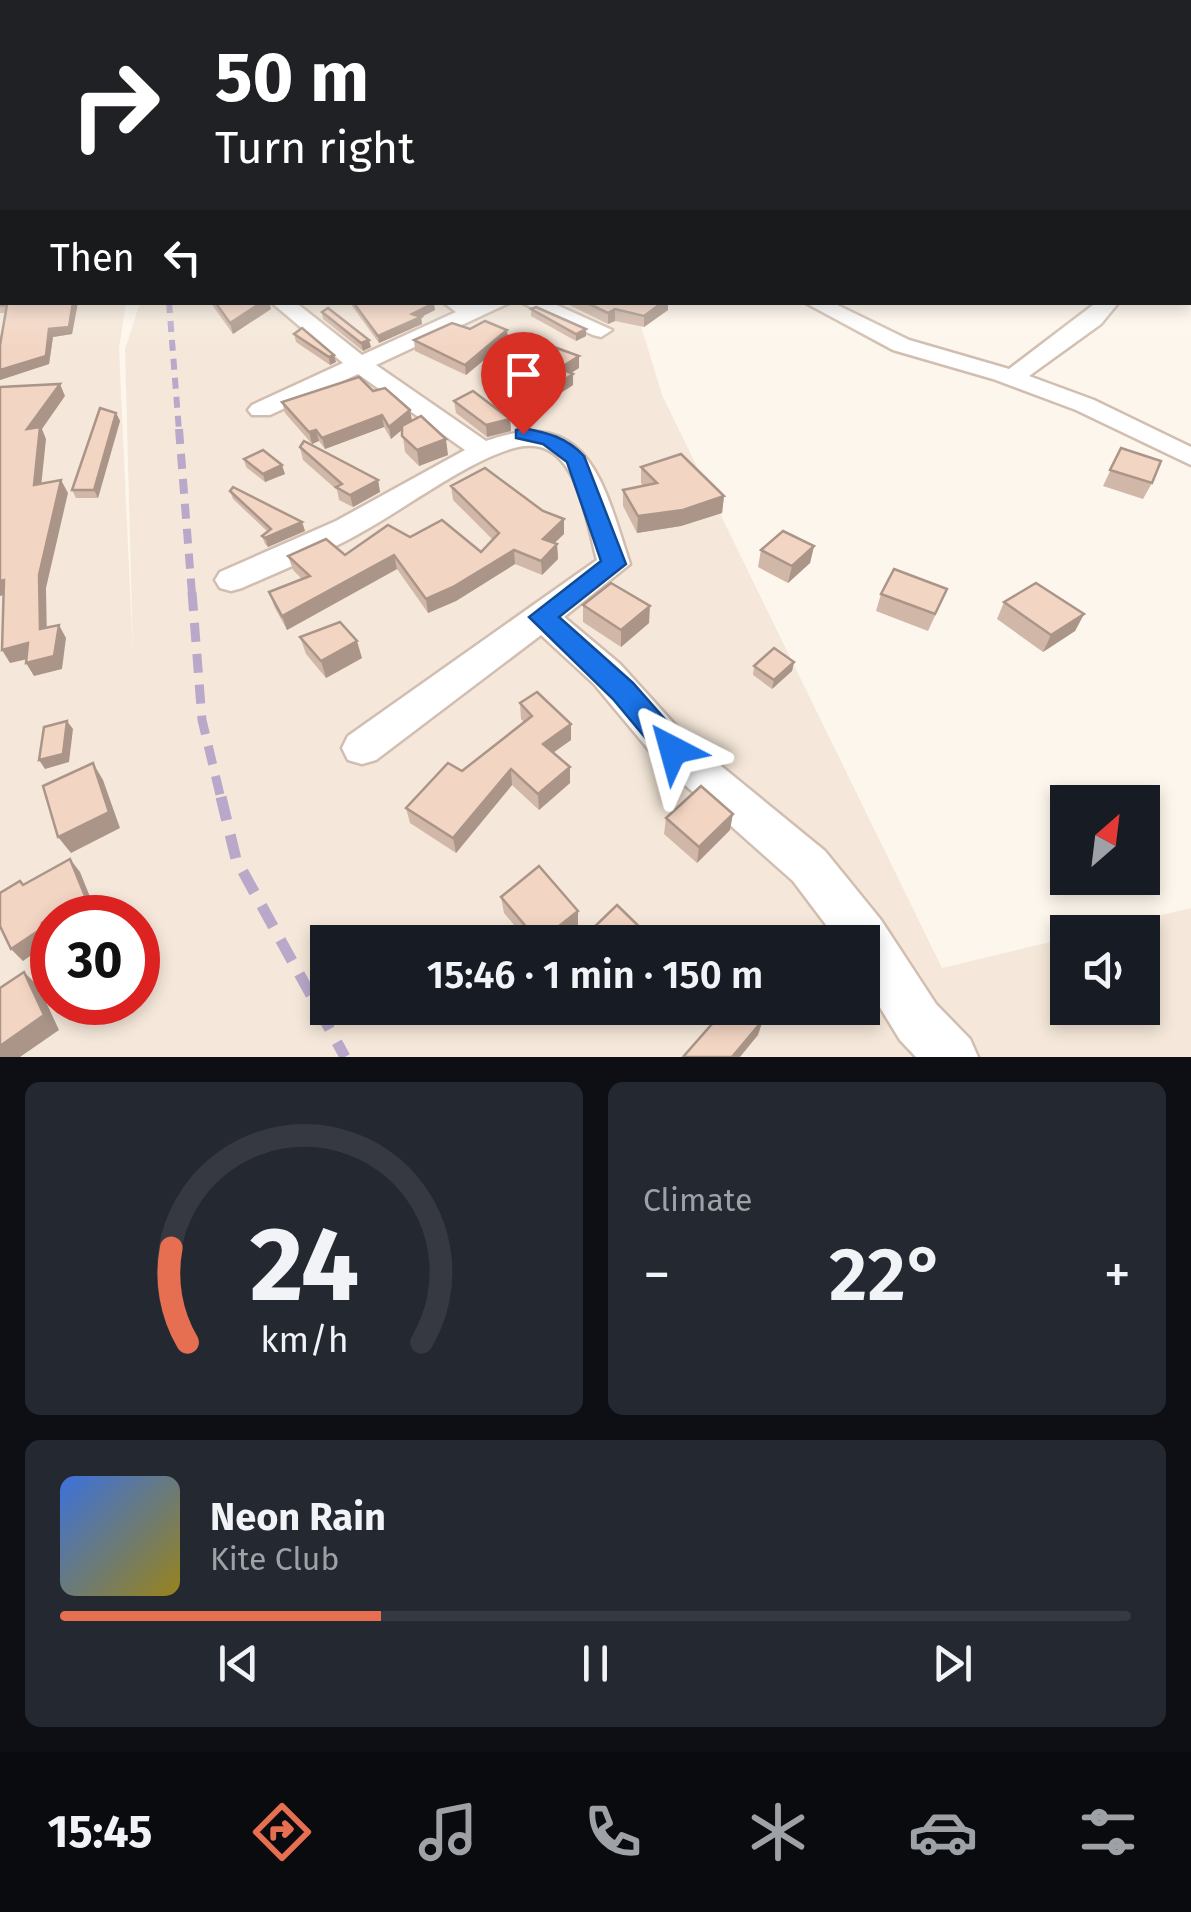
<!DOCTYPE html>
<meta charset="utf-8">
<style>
body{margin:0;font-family:"Fira Sans",sans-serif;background:#242831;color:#f1f3f6;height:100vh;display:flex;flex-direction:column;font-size:38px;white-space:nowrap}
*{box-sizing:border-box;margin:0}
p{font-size:32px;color:#9ea1a6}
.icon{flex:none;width:55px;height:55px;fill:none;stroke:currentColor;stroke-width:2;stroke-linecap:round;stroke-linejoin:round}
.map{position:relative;height:1057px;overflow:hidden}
.sheet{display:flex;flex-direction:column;gap:25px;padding:25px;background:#0d0f14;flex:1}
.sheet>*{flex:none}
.banner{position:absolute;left:0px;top:0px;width:1192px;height:305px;box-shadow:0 5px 15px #0003;background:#202124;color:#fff;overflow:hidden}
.needle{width:65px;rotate:28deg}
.controls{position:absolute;left:1050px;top:785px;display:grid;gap:20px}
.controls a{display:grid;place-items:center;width:110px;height:110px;border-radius:0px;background:#171b24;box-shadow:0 5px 15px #0003;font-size:50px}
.speed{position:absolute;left:30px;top:895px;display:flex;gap:20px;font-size:50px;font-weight:700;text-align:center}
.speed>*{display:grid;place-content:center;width:130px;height:130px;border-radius:50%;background:#171b24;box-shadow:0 5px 15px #0003;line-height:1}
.speed .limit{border:15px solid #d22;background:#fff;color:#111}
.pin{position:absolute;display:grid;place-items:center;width:85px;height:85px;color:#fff;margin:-102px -42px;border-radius:50% 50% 50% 0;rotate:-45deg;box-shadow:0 0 10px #0007}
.pin .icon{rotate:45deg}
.me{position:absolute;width:110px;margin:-55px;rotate:321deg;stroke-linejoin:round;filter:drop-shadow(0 0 8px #0008)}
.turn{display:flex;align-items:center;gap:35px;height:210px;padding:0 50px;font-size:45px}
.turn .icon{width:130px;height:130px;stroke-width:2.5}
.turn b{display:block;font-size:70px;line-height:85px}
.then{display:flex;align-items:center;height:95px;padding:0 50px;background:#0003;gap:20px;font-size:38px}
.big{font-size:75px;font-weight:600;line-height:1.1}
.sheet .tile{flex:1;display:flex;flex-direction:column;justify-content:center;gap:15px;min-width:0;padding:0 35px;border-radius:15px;background:#242831}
.sheet .dial{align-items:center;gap:0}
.dial svg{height:260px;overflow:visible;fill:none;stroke:#363941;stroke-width:7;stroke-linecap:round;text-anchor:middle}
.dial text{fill:#f1f3f6;stroke:none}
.song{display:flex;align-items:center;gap:30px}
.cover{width:120px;height:120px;border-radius:15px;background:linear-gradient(135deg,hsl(220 70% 55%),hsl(50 70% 35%))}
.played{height:10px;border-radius:5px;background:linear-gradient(90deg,#e76f51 30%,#363941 30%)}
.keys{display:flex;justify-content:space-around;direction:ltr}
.heat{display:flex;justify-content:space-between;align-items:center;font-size:55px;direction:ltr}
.sheet .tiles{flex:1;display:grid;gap:25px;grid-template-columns:1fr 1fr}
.tile:last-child{grid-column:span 2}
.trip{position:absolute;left:310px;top:925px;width:570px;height:100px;border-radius:0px;background:#171b24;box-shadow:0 5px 15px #0003;font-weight:600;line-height:100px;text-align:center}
.tabs{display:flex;height:160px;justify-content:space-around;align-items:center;background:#090b0e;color:#9ea1a6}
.tabs .icon{width:70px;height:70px}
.tabs .current{color:#e76f51}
.tabs b{font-size:45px;color:#f1f3f6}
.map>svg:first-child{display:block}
.residential{fill:#f5e8da;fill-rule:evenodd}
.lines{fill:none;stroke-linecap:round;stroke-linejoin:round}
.minor-casing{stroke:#d1beb0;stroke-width:5}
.minor{fill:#fff;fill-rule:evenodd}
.rail-far3{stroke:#b9a8c9;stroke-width:6;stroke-dasharray:11 8;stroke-linecap:butt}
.rail-far2{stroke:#b9a8c9;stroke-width:8;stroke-dasharray:15 10;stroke-linecap:butt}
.rail-far1{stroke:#b9a8c9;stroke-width:9;stroke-dasharray:19 12;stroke-linecap:butt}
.rail{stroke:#b9a8c9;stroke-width:11;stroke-dasharray:24 15;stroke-linecap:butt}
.wall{fill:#d1b7a8}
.shaded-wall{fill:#aa9588}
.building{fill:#f3d5c3;stroke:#aa9588;stroke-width:2.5}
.route{fill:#1a73e8;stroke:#114b97;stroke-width:2.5}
</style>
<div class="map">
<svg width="1191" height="1057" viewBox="0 0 1191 1057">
<rect width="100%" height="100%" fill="#fdf6ec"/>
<path class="residential" d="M0,199L2,302L126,303L119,348L133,655L125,349L140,303H657L639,319L662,395L942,968L1067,938L1068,1008H1142V932H1091L1191,908V1057H0ZM52,918H138V1002H52ZM328,942H862V1008H328Z"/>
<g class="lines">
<defs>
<g id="minor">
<polygon points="1191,259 1191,271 1190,272 1190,260"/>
<path d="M271,302H295L362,355L456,312L443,302H511L376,365L486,441C589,404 604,485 630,564L564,617L620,664L687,738L825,851L881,920L936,1004L970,1039L978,1057H916L900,1040L862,978V942H839L793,881L659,762L594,684L541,635L376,760L362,764L348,760L342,748L348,736L597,560C588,528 581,467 548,450C539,445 528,445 518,447C471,458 406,508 362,532C324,554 282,570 242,588L231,591L220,588L215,580L220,572L336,521L465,450L358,374L270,415H252L248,410L252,405L343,363Z"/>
<polygon points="520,302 550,302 612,330 601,337 593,335"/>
<polygon points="804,302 831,302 909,340 1009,369 1097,302 1119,302 1101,324 1029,376 1094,400 1191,447 1191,465 1076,410 993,379 893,350"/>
</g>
</defs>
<use href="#minor" class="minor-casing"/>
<use href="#minor" class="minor"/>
<polyline class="rail-far3" points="169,302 179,431"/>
<polyline class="rail-far2" points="179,429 192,594"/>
<polyline class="rail-far1" points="192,592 202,720 221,799"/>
<polyline class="rail" points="221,797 236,859 345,1057"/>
</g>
<g class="wall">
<polygon points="0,259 2,302 78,302 72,334 53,337 49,364 0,380 0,345 6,313 0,313"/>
<polygon points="210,302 269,302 271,309 233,334"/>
<polygon points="349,302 431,302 435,310 421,317 422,324 379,343"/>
<polygon points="563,302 668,302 668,310 644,327 615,321 608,324"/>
<polygon points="531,309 586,336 576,341 531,316"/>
<polygon points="322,312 371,347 363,351 323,319"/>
<polygon points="294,334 334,355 336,362 330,365 296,342"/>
<polygon points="414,340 508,340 466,375 415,351"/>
<polygon points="579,368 571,373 573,374 573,385 539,407 498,389 497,378"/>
<polygon points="373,391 410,410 412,421 448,455 419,466 405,452 402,430 391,439 384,427 325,449 319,441 312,444 285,413 282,402"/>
<polygon points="454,401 510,419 511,431 487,437 456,413"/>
<polygon points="116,413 120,421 98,498 76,498 72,490"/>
<polygon points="300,447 378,480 380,492 353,507 339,500 337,490 303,460"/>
<polygon points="1121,448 1152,483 1143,499 1103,486"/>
<polygon points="244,459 285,474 265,482 246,467"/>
<polygon points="641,467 724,496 722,513 681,526 637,533 623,506 623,490 643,486 641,483"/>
<polygon points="451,486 543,511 564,519 564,534 554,543 557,544 558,559 542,575 515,564 456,601 428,613 397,569 287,630 274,606 269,592 302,579 293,570 288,556 345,555 410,537 481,552 493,540 453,500"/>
<polygon points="230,491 302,522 305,531 268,547 265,544 262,536 268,532 233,499"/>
<polygon points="814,546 810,563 788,583 758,567 761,550"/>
<polygon points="881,594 940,605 928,631 876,611"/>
<polygon points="1004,602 1084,614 1075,631 1043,652 997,619"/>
<polygon points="583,605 649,623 621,647 583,622"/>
<polygon points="300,637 362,658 326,678 306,654"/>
<polygon points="794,662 792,671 772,689 753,675 754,666"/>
<polygon points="520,703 571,724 571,740 553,753 570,783 539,810 512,785 456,853 410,823 406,808 462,771 524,722 521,719"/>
<polygon points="666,818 730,830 697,863 664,834"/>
<polygon points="501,897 578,911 578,927 559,942 528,942 504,913"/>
<polygon points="636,1008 650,1008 643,1015"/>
</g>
<g class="shaded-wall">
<polygon points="73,302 78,302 72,334 53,337 49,364 0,380 0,370 49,329"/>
<polygon points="262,302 269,302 271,309 233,334 230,323"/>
<polygon points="663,302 668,302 668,310 644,327 644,316"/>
<polygon points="434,303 435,310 421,317 422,324 379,343 378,336 412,314"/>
<polygon points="615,309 615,321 608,324 608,313"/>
<polygon points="586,329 586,336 576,341 576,334"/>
<polygon points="507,330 508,340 466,375 465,365"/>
<polygon points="369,340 371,347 363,351 361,343"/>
<polygon points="334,355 336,362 330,365 329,357"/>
<polygon points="579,356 579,368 560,380 560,368"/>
<polygon points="573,374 573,385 539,407 539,396"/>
<polygon points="60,384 65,396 42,429 46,439 40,497 34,485 27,429"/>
<polygon points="410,410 412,421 391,439 389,427"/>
<polygon points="116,413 120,421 98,498 94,490"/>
<polygon points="382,415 384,427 325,449 322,438"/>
<polygon points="510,419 511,431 487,437 486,425"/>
<polygon points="316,430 319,441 312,444 309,432"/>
<polygon points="446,439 448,455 419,466 417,450"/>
<polygon points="282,465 285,474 265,482 263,474"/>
<polygon points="61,480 68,493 46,588 47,642 40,629 39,575"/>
<polygon points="378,480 380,492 353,507 350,495"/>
<polygon points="724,496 722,513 681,526 637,533 638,516"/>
<polygon points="564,519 564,534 544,553 543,539"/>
<polygon points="302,522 305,531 268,547 265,538"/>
<polygon points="557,544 558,559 542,575 541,561"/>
<polygon points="814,546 810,563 788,583 792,566"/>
<polygon points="514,550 515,564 456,601 428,613 426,599"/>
<polygon points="394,555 397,569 287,630 282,616"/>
<polygon points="4,580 11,593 0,596 0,581"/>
<polygon points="650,606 649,623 621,647 621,630"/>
<polygon points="1084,614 1075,631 1043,652 1051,635"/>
<polygon points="59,625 66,638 62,669 34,676 26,663"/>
<polygon points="357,641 362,658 326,678 321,661"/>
<polygon points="28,643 37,657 10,663 2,650"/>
<polygon points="794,662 792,671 772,689 774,680"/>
<polygon points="67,721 73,729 69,762 45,769 39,760"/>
<polygon points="571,724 571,740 544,759 543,744"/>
<polygon points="93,763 103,780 120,828 71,853 58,837"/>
<polygon points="570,767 570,783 539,810 538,794"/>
<polygon points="511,769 512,785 456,853 453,838"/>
<polygon points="733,814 730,830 697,863 699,847"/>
<polygon points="70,859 80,872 95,909 82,918 52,918 52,941 23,961 11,949 42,923"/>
<polygon points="578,911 578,927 559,942 539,942"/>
<polygon points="24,972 39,987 59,1030 20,1057 0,1057 0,1046"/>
<polygon points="763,1020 758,1035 740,1057 732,1057"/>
</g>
<g class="building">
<polygon points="0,199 2,199 2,232 0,234"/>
<polygon points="0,259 2,259 2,302 73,302 69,327 49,329 46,356 0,370 0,345 7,305 0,306"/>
<polygon points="215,302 262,302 230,323"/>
<polygon points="353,302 431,302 434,303 412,314 421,317 378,336"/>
<polygon points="585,302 663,302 644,316 615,309 608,313"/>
<polygon points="536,307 586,329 576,334 531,309"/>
<polygon points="328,308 369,340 361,343 322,312"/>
<polygon points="485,321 507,330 465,365 414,340 452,323 470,329"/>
<polygon points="302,328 334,355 329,357 294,334"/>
<polygon points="554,347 579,356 560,368 573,374 539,396 497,378"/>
<polygon points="359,377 373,391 385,388 410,410 389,427 382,415 322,438 316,430 309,432 282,402"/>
<polygon points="60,384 27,429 40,427 34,485 61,480 39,575 40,629 59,625 54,656 26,663 28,643 2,650 4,580 0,581 0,387"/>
<polygon points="473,391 510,419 486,425 454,401"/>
<polygon points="100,408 116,413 94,490 72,490"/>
<polygon points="421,416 446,439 417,450 402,436 402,426"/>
<polygon points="304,441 378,480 350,495 336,487 342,484 300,447"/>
<polygon points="1121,448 1161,461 1152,483 1110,470"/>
<polygon points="263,450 282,465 263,474 244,459"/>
<polygon points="681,454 724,496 683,510 638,516 623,490 657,483 641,467"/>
<polygon points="485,468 543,511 564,519 543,539 557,544 541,561 514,550 453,587 426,599 394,555 282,616 269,592 310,576 288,556 326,539 345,555 388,525 410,537 442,520 481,552 499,533 451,486"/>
<polygon points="233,487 302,522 265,538 262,536 271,529 230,491"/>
<polygon points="783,531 814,546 792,566 761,550"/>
<polygon points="894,569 947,589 935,614 881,594"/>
<polygon points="611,583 650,606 621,630 583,605"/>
<polygon points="1036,583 1084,614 1051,635 1004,602"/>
<polygon points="340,622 357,641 321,661 300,637"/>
<polygon points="774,648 794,662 774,680 754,666"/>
<polygon points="537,692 571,724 543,744 570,767 538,794 511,769 453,838 406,808 448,763 462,771 532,716 520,703"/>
<polygon points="67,721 63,754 39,760 44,727"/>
<polygon points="93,763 109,812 58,837 43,786"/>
<polygon points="701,786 733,814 699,847 666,818"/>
<polygon points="70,859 85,896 42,923 44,927 11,949 0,926 0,893 20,881 23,885"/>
<polygon points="539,866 578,911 539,942 501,897"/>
<polygon points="617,905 655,942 590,942 584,937"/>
<polygon points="24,972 44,1015 0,1046 0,988"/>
<polygon points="726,1008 750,1008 763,1020 732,1057 683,1057"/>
</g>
<linearGradient id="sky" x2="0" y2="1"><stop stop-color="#97c7e8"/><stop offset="0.57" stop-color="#fefbf6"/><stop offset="1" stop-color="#fefbf6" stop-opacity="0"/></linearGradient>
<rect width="1191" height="347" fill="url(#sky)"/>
<path class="route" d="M523,428C548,433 566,437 584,456L626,564L559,617L633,683L684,741L688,750L684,759L673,762L663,759L613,699L529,617L601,561L567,462L543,444L516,438V430Z"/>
</svg>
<div class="controls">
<a><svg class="needle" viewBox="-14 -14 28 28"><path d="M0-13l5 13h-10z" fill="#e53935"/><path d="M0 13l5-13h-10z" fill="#9ea1a6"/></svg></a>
<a><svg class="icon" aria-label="sound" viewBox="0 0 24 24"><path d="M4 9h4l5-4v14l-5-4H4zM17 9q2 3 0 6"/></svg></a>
</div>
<div class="speed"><div class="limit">30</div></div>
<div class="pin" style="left:523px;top:434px;background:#d93025"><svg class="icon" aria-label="arrive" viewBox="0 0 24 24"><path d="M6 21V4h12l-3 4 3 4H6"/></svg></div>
<svg class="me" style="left:673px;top:750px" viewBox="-20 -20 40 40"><path d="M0-17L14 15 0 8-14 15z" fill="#1a73e8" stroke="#fff" stroke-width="4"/></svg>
<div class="trip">15:46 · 1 min · 150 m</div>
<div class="banner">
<div class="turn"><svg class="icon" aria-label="right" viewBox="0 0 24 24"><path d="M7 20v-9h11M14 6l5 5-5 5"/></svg><div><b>50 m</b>Turn right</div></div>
<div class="then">Then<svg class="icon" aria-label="left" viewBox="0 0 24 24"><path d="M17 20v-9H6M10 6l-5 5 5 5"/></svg></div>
</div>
</div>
<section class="sheet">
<div class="tiles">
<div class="tile dial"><svg viewBox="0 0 100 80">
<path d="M14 69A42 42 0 1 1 86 69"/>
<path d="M14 69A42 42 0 0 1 9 40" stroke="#e76f51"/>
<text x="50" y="56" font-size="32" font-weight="700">24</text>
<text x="50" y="72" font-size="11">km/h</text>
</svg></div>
<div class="tile"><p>Climate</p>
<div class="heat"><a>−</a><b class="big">22°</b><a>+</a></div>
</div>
<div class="tile">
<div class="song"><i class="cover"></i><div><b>Neon Rain</b><p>Kite Club</p></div></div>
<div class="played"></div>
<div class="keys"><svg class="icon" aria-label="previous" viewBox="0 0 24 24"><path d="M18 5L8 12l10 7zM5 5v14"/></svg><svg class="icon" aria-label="pause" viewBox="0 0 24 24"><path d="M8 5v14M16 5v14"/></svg><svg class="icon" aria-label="next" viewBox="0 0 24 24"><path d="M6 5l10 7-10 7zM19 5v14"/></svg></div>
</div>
</div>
</section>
<nav class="tabs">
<b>15:45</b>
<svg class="icon current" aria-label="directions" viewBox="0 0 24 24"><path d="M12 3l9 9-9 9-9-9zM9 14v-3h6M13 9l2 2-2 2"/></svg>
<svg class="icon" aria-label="music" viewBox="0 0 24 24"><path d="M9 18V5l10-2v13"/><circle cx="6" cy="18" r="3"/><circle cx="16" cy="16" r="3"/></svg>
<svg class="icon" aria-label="phone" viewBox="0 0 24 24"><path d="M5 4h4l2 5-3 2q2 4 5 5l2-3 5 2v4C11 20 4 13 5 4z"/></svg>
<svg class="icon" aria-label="climate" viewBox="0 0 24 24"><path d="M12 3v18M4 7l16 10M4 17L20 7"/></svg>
<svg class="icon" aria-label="car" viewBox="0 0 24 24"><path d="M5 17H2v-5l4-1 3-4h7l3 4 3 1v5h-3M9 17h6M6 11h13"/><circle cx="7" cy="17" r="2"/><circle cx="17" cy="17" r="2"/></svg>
<svg class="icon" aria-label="filters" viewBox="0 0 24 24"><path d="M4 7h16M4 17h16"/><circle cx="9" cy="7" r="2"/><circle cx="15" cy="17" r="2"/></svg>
</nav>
